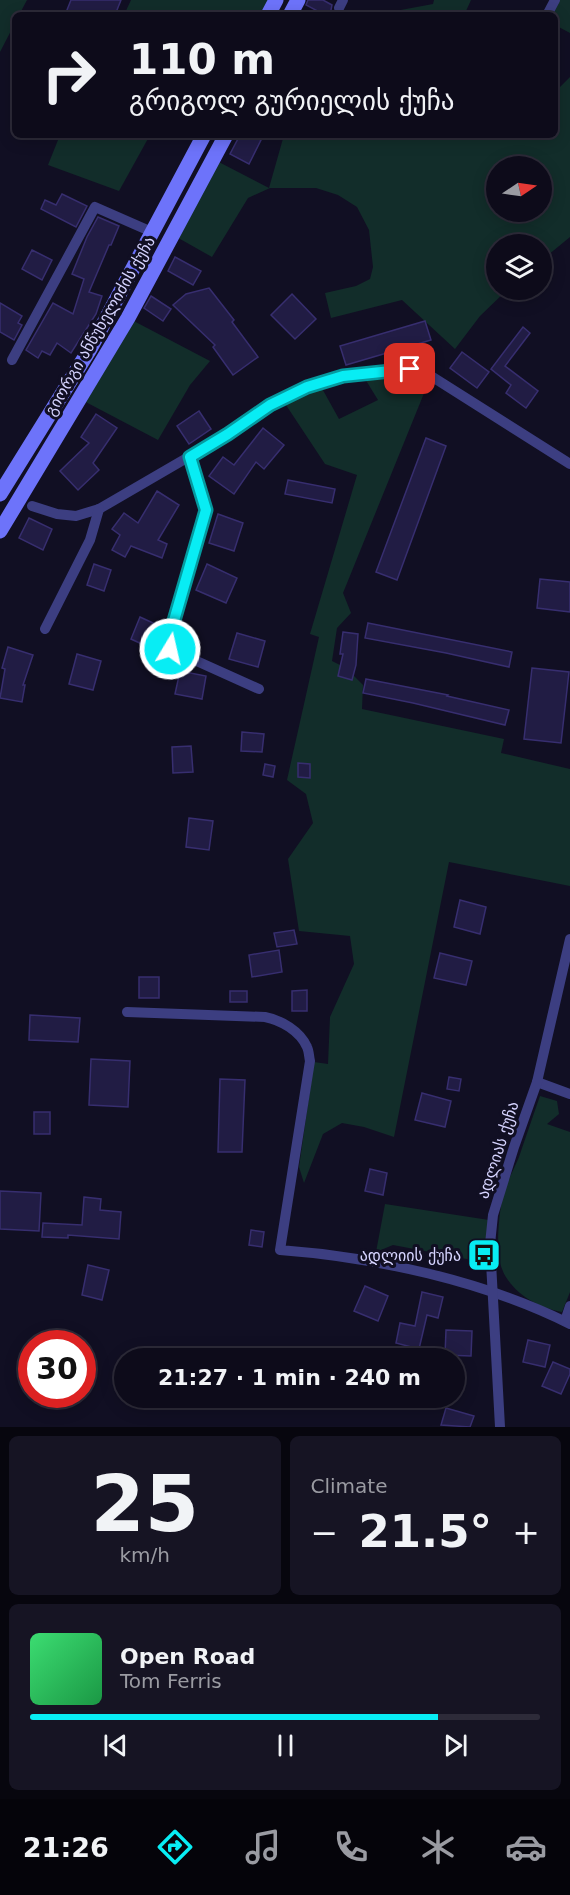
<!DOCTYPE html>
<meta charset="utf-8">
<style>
body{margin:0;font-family:"DejaVu Sans","Noto Sans Georgian",sans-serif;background:#161423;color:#f1f3f6;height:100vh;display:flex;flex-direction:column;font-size:22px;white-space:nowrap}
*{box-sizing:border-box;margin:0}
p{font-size:20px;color:#9a9ba2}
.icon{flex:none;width:33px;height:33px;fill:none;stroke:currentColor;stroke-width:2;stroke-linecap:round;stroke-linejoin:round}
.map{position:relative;height:1427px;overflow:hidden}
.side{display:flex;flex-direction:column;gap:9px;padding:9px;background:#07060e;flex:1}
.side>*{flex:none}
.top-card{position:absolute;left:12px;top:12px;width:546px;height:126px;border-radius:9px;box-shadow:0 3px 15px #0003,0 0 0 2px #2d2b39;background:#0d0b1a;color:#f1f3f6;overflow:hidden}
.needle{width:39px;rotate:77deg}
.tools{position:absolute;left:486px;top:156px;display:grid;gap:12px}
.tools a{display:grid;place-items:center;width:66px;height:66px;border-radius:50%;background:#0d0b1a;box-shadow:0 3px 15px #0003,0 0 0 2px #2d2b39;font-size:30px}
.speed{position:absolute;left:18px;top:1330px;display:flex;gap:12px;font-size:30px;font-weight:700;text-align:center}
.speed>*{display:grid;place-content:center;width:78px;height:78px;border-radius:50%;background:#0d0b1a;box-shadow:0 3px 15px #0003,0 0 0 2px #2d2b39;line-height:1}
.speed .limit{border:9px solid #d22;background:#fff;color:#111}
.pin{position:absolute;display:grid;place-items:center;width:51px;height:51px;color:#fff;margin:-26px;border-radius:12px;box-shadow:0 3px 9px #0006}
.me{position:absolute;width:66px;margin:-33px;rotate:9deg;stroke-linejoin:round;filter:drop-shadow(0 0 4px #0008)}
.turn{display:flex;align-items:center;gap:21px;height:126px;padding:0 18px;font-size:27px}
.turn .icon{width:78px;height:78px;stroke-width:2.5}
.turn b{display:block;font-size:42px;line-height:51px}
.big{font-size:45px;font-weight:700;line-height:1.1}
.side .card{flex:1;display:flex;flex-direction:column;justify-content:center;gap:9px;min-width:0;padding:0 21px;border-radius:9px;background:#161423}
.side .dial{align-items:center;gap:0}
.dial b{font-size:78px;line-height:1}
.song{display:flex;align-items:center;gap:18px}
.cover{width:72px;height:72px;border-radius:9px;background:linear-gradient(135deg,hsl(140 70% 55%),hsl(140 70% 35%))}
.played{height:6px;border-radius:3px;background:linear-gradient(90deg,#08edf4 80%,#2d2b39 80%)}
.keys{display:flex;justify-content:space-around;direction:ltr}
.heat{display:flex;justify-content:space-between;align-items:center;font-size:33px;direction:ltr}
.side .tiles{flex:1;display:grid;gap:9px;grid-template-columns:1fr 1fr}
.card:last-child{grid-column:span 2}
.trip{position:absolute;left:114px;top:1348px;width:351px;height:60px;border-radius:30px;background:#0d0b1a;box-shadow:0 3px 15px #0003,0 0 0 2px #2d2b39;font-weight:700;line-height:60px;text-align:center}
.dock{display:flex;height:96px;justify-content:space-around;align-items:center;background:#05040a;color:#9a9ba2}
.dock .icon{width:42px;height:42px}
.dock .on{color:#08edf4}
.dock b{font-size:27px;color:#f1f3f6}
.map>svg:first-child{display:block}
.green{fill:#122d2a;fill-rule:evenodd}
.building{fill:#211c44;stroke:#372e6f;stroke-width:1.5}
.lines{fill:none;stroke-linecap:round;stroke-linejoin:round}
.street{stroke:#3c3e81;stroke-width:10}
.secondary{stroke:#6d73fa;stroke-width:15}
.route-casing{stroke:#059a9f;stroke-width:15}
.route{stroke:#08edf4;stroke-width:10}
.labels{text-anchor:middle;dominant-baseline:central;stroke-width:6;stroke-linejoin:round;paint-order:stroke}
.street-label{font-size:16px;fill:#d5d3fe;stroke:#110f23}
.poi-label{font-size:16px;fill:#d5d3fe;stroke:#110f23;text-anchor:end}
</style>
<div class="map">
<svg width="570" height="1427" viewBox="0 0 570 1427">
<rect width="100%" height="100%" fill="#110f23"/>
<g class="green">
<polygon points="0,0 27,0 19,15 15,15 15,23 0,52"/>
<polygon points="131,0 276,0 268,15 124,15"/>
<polygon points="434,0 471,0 466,11 469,15 389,15 390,12 433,4"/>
<polygon points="555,0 570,0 570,33 555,25 555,15 547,15"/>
<path d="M570,77V237L542,260V244H496V290H507L480,316L455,349L402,300L331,318L325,293L356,286L370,279L373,267L369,230L357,207L338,195L316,188H270L248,198L212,257L173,235L213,159L269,188L284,135H555V92ZM496,166H542V212H496Z"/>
<polygon points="60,135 150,135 119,191 48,165"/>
<polygon points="128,318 210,361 190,385 158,440 80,399"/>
<polygon points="376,372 431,376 343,593 351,613 337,628 332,661 346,668 363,685 362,709 504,739 501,753 570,769 570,886 449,862 394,1137 364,1127 342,1123 323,1134 304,1183 299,1167 314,1062 328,1064 330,1017 354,964 350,936 299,931 288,859 313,823 306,794 287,780 319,637 310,634 357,475 325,464 282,399 319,383 339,419 378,400 362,374"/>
<path d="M540,1096L557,1101L559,1114L547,1124L570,1132V1292L562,1312C536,1308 507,1290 500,1263C496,1246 499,1213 503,1195C507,1182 514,1169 519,1157C526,1136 533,1116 540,1096Z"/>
<polygon points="385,1204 489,1220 488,1237 479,1258 472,1260 393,1245 376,1252"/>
</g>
<g class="building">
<polygon points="71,0 121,0 115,15 65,15"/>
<polygon points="308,0 323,0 332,5 330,15 325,15 306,5"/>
<polygon points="240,135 252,135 261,140 249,164 230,154"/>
<polygon points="62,194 87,206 76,227 41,209 45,200 56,205"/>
<polygon points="98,217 119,226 111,245 109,245 89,292 102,296 96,314 71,353 57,343 50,355 42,351 38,358 26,350 53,303 73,314 84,279 72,274 87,237"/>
<polygon points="32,250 52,260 42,280 22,269"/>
<polygon points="175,257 201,271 193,285 168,271"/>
<polygon points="209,288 234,320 232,322 258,357 233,375 213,347 215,345 173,305 186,294"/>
<polygon points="292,294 316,319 295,339 271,315"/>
<polygon points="151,296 171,309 163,321 144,308"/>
<polygon points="0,303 22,316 18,323 22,325 14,340 0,332"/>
<polygon points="425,321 431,340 346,365 340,346"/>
<polygon points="523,327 530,333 505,366 538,391 526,408 506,393 511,385 491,369"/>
<polygon points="462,352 489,372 477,388 450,368"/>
<polygon points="199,411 211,429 189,444 177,426"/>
<polygon points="96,414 117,428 93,463 99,470 78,490 60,471 89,443 81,437"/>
<polygon points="263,428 284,445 264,469 256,462 234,494 209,476 223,457 234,465"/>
<polygon points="426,438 446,446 397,580 376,572"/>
<polygon points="288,480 335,489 332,503 285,494"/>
<polygon points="157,491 179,505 158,540 167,544 162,558 131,546 125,557 112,550 120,535 112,529 124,513 138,523"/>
<polygon points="218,514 243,523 234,551 209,543"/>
<polygon points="29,518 52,529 43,550 19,538"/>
<polygon points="94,564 111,570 104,591 87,585"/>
<polygon points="207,564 237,578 226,603 196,590"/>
<polygon points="540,579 570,582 570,612 537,608"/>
<polygon points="140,617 164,628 162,641 157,651 131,639"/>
<polygon points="368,623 512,652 509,667 446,653 365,638"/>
<polygon points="343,632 358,634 356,665 352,680 338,676 343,654 340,654"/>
<polygon points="237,633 265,641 258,667 229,659"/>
<polygon points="8,647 33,655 23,685 25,685 22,702 0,698 5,669 2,668"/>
<polygon points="77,654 101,661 93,690 69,684"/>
<polygon points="532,668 569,672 561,743 524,739"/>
<polygon points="180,671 206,676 202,699 175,694"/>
<polygon points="366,679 448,695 447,696 509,710 505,725 413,703 363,693"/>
<polygon points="242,732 264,734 262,752 241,751"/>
<polygon points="191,746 193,772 173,773 172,747"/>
<polygon points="298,763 310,764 310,778 298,777"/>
<polygon points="265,764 275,766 273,777 263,775"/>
<polygon points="189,818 213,821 209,850 186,847"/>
<polygon points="460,900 486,907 480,934 454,927"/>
<polygon points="294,930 297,944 277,947 274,933"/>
<polygon points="279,950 282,972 252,977 249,955"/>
<polygon points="440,953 472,961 466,985 434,978"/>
<rect x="139" y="977" width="20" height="21"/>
<polygon points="307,990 307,1011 292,1011 292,991"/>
<rect x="230" y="991" width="17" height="11"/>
<polygon points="30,1015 80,1018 78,1042 29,1040"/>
<polygon points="91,1059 130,1061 128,1107 89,1105"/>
<polygon points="449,1077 461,1079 459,1091 447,1089"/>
<polygon points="220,1079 245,1080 242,1152 218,1152"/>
<polygon points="422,1093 451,1101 445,1127 415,1120"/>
<rect x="34" y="1112" width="16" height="22"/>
<polygon points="370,1169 387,1173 383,1195 365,1191"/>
<polygon points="0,1191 41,1193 39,1231 0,1229"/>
<polygon points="84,1197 101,1199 100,1210 121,1212 119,1239 68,1235 68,1238 42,1237 43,1223 82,1225"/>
<polygon points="251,1230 264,1232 262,1247 249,1245"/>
<polygon points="88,1265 109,1270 102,1300 82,1295"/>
<polygon points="365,1286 388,1296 378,1321 354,1311"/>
<polygon points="422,1292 443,1297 438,1318 427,1315 419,1349 396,1343 400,1323 415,1326"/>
<polygon points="446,1330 472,1331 471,1356 445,1355"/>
<polygon points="528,1340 550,1345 545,1367 523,1362"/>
<polygon points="553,1362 570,1369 570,1374 561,1394 542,1386"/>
<polygon points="446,1408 474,1416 470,1427 441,1425"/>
</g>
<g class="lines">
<g class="street">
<polyline points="339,8 343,0"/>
<polyline points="547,15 555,0"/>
<polyline points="12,360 95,207 152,232"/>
<polyline points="190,457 206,510 169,638 170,649 259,689"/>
<polyline points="32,506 57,514 76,516 99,509 228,434 270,405 307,387 343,376 376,372 410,369 431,376 570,464"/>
<polyline points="45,629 90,540 99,509"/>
<path d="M127,1012L265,1017C281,1020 300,1031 307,1047C309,1051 309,1057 310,1061L280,1250C375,1257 484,1281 570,1324"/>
<polyline points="537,1082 570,1094"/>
<polyline points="565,1321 570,1306"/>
<polyline points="500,1427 490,1244 493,1215 514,1147 537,1082 570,939"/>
</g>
<g class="secondary">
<polyline points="268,15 276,0"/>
<polyline points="290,15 298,0"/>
<polyline points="0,494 90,349 204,135"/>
<polyline points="0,531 128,318 226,135"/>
</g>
</g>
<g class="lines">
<defs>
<polyline id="route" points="170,649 169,638 206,510 190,457 228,434 270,405 307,387 343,376 410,369"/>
</defs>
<use href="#route" class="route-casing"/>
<use href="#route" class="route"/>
</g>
<defs>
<symbol id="bus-square" viewBox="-11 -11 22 22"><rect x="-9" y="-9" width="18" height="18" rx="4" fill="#08edf4" stroke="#110f23"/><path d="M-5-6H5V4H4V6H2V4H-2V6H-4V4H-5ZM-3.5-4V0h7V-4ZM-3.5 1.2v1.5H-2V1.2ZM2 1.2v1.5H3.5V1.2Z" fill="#111"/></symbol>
</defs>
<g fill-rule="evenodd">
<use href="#bus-square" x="465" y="1236" width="38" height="38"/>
</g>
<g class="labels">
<g class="street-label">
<text transform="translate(100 326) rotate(-60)">გიორგი ანწუხელიძის ქუჩა</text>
<text transform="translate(498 1150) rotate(-72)">ადლიას ქუჩა</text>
</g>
<g class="poi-label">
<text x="461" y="1255">ადლიის ქუჩა</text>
</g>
</g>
</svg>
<div class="tools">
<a><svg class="needle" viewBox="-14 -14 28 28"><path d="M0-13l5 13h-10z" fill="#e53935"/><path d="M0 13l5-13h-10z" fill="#9a9ba2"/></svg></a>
<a><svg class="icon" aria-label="layers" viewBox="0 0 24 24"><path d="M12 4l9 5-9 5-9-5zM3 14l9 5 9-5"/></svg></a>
</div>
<div class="speed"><div class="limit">30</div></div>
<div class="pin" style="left:410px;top:369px;background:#d93025"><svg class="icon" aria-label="arrive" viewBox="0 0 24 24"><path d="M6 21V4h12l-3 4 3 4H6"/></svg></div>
<svg class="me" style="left:170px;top:649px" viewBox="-20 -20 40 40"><circle r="17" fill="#08edf4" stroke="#fff" stroke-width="3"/><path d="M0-11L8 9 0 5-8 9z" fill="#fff"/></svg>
<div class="trip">21:27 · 1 min · 240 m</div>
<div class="top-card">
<div class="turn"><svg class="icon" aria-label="right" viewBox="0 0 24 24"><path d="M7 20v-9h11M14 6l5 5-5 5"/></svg><div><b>110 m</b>გრიგოლ გურიელის ქუჩა</div></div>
</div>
</div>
<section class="side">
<div class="tiles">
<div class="card dial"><b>25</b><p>km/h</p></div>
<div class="card"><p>Climate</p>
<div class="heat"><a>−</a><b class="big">21.5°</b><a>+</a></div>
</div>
<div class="card">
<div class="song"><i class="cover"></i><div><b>Open Road</b><p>Tom Ferris</p></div></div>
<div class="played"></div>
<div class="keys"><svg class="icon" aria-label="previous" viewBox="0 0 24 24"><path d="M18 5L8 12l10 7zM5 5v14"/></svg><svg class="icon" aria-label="pause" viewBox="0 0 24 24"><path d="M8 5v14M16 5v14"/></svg><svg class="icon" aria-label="next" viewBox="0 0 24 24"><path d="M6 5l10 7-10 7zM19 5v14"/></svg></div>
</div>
</div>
</section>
<nav class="dock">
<b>21:26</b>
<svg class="icon on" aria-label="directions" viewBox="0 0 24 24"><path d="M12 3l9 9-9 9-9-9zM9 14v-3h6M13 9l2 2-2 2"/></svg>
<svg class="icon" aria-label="music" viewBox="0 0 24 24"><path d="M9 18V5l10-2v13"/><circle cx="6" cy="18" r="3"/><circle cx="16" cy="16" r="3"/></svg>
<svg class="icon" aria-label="phone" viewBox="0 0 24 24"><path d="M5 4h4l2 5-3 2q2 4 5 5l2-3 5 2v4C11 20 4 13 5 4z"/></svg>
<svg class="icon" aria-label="climate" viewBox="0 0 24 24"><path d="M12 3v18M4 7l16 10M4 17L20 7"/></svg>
<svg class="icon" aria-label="car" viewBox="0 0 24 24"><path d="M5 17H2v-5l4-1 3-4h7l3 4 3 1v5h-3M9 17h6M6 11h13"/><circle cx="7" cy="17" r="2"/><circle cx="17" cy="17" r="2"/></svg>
</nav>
